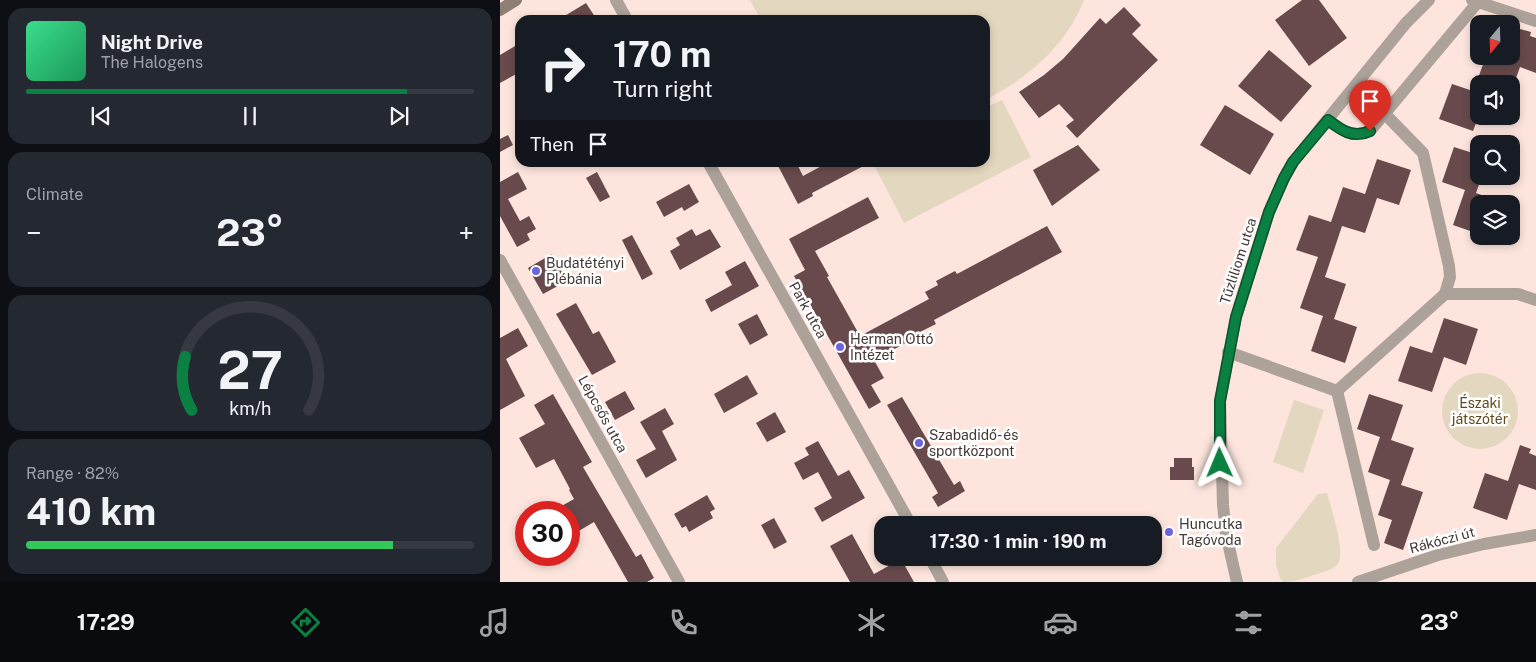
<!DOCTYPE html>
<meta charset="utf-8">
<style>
body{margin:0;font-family:"Public Sans",sans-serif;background:#242831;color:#f1f3f6;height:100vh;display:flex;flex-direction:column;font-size:19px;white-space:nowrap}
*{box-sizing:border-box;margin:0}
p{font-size:16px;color:#9ea1a6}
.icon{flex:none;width:28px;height:28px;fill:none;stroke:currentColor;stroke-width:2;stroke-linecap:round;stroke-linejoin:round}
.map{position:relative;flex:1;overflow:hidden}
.details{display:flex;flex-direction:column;gap:8px;padding:8px;background:#0d0f14;width:500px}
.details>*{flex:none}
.guide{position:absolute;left:15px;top:15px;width:475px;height:152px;border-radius:15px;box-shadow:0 2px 8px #0003;background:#171b24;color:#f1f3f6;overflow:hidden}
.needle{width:32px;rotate:199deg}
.tools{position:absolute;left:970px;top:15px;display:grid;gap:10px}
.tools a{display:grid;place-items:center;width:50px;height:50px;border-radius:10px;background:#171b24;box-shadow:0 2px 8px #0003;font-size:25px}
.speed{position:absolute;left:15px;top:501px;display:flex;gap:10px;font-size:25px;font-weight:700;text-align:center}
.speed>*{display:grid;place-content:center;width:65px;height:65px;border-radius:50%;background:#171b24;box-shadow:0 2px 8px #0003;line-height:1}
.speed .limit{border:8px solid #d22;background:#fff;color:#111}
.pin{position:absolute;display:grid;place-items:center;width:42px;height:42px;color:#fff;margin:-51px -21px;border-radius:50% 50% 50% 0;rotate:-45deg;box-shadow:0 0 5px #0007}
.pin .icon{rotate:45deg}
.me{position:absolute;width:55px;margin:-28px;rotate:359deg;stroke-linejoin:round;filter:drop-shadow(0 0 4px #0008)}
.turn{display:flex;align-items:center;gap:18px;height:105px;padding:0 15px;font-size:22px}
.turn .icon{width:65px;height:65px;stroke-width:2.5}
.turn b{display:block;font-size:35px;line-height:42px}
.then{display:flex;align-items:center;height:48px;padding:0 15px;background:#0003;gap:10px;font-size:19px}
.big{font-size:38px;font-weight:700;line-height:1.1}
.details .card{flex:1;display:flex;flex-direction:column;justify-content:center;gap:8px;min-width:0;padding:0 18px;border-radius:15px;background:#242831}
.details .dial{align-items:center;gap:0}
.dial svg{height:130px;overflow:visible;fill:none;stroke:#363941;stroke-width:7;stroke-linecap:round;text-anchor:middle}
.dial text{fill:#f1f3f6;stroke:none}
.song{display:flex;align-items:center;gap:15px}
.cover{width:60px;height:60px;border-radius:8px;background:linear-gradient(135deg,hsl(150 70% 55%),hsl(150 70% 35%))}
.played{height:5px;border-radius:2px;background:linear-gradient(90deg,#0b8043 85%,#363941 85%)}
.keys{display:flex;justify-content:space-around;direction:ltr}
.heat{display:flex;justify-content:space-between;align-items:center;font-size:28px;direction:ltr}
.charge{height:8px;border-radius:4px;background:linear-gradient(90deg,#34c759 82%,#363941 0)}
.trip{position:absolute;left:374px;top:516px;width:288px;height:50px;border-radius:15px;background:#171b24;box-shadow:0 2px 8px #0003;font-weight:700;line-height:50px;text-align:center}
.tabs{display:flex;height:80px;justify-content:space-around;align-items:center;background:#090b0e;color:#9ea1a6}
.tabs .icon{width:35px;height:35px}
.tabs .active{color:#0b8043}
.tabs b{font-size:22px;color:#f1f3f6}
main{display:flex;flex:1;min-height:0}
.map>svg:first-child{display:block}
.green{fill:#e3d7bf}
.building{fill:#684a4c}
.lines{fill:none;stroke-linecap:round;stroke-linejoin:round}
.street{stroke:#aca29a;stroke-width:12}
.secondary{stroke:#8d7f73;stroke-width:12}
.route-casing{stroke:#07532c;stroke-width:12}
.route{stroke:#0b8043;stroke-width:9}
.poi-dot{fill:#6a64de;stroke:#fff;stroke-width:2}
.labels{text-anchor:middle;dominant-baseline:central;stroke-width:5;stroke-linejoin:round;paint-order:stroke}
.street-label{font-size:14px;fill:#433734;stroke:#fff}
.poi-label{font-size:14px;fill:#433734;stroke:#fff;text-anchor:start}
.park-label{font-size:14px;fill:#614c1c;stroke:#fff}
</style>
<main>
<section class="details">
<div class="card">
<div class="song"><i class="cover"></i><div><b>Night Drive</b><p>The Halogens</p></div></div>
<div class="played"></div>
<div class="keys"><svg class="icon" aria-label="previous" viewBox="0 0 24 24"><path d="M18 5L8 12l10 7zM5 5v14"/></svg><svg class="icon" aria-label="pause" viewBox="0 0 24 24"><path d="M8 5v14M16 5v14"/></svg><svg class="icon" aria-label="next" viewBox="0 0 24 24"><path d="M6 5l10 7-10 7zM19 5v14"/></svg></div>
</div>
<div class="card"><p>Climate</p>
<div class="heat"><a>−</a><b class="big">23°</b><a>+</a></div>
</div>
<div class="card dial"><svg viewBox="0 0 100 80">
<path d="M14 69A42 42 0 1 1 86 69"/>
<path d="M14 69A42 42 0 0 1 10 36" stroke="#0b8043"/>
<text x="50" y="56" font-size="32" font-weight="700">27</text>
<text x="50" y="72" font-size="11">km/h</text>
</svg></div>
<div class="card"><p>Range · 82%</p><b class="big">410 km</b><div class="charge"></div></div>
</section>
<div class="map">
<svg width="1036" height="582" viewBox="0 0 1036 582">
<rect width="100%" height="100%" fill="#fde5dd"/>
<g class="green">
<path d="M250,0H584C566,46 528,78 485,100V20H261Z"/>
<polygon points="502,100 531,157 404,223 374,165 379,162 485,162 485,108"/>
<circle cx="980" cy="411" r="38"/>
<polygon points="794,400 824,410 803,473 773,462"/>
<path d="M827,493C831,508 846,552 838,564C833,570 823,572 817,574C806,578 795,582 783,582L780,578L776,565V548L818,494Z"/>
</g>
<g class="building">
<polygon points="802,0 819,0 847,38 809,66 775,20"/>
<polygon points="86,3 97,20 58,20"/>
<polygon points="624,7 641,25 632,34 658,60 577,138 566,126 574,120 559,104 539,118 519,92 544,75 563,59 600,18 606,24"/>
<polygon points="1020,29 1031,32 1030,36 1036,38 1036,73 1020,67 1014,84 976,84 986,56 1008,64"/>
<polygon points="20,43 20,72 0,83 0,55"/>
<polygon points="769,50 812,86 781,122 738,86"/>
<polygon points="952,84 979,93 979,115 973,131 939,119"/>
<polygon points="725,105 774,134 750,175 700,145"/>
<polygon points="8,135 13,145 0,152 0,139"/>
<polygon points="578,145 600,170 552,206 533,170"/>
<polygon points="954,147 979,155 979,176 982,176 976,193 1001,202 1001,204 979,204 979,234 953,225 965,190 942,182"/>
<polygon points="877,159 911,170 899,205 877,198 865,233 842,226 825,277 846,284 834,319 857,327 845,363 811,351 823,316 800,308 818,257 796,250 809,215 831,222 843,187 865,194"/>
<polygon points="276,162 296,162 303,176 329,162 371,162 312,193 313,196 298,204"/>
<polygon points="18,172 27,189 8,199 20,221 29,216 36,229 27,234 30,240 17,247 0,216 0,182"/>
<polygon points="97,172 110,197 100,202 86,178"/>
<polygon points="189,184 199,202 184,211 182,207 164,217 156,202"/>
<polygon points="368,197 379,218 315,251 329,276 327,277 360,336 429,299 425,292 438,285 436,281 455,271 457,274 547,226 562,252 434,320 436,324 416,334 417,337 374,360 384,378 371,385 381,402 369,409 294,276 305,270 289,239"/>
<polygon points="192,229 196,236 210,229 221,247 180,270 170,251 180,245 176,238"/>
<polygon points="132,235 153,274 142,280 122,240"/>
<polygon points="52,254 67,281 43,294 28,268"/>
<polygon points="245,261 259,286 211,312 205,300 232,285 225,272"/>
<polygon points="76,303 93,334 99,331 116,362 92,375 56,314"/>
<polygon points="257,314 268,335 250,345 238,324"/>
<polygon points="944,318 978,329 966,365 944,357 932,392 898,381 910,346 932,353"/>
<polygon points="18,328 28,346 6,359 25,396 0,410 0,338"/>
<polygon points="247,375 258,394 224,413 214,394"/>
<polygon points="125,391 135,409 115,420 105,402"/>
<polygon points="53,394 92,462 83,467 136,557 141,554 154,578 147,582 128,582 94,522 77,532 69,518 69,512 51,512 74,499 69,490 70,489 54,459 36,468 19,438 45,424 34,405"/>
<polygon points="869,394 903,405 891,440 914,448 901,485 923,492 903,550 884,543 892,520 878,515 890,480 868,472 880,437 857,429"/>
<polygon points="402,397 454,485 460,481 465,491 438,507 432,497 438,493 387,405"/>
<polygon points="165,408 174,424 162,431 177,460 146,478 136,460 156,449 140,422"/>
<polygon points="275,412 286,432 267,442 256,423"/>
<polygon points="318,441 338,476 349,470 365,498 322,522 314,508 332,498 318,472 303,480 294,463 309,455 305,448"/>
<polygon points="1020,445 1031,449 1029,453 1036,456 1036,490 1019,484 1007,520 973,508 985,473 1008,481"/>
<polygon points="674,458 692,458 692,467 694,467 694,480 670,480 670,467 674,467"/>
<polygon points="207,495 215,509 210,512 213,518 189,532 186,526 182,528 174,514"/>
<polygon points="274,518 287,542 274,549 261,525"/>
<polygon points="352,534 374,574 401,559 414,582 350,582 330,546"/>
</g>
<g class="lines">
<g class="street">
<polyline points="116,0 127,20"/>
<polyline points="972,0 1036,21"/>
<polyline points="885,114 923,153 949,266 950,277 945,294"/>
<path d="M828,120C841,130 853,139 870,131L978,2"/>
<polyline points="208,162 411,525"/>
<polyline points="0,260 179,582"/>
<polyline points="728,352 837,391 945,294 1018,294 1036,300"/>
<polyline points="837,391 874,545"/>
<polyline points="430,558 443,582"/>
<polyline points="737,582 726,534 723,505 720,401 736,317 769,212 784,178 793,162 906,23 929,0"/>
<polyline points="858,582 938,555 984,544 1036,535"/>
</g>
<polyline class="secondary" points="0,10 16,0"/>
</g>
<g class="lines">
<defs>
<path id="route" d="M720,463V401L736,317L769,212L784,178L793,162L828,120C841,130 853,139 870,131"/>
</defs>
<use href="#route" class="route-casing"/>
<use href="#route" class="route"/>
</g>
<g class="poi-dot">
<circle cx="36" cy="271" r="5"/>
<circle cx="340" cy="347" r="5"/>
<circle cx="419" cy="443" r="5"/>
<circle cx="669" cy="532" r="5"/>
</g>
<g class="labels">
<g class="street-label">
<text transform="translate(738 261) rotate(-72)">Tűzliliom utca</text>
<text transform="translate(308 310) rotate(61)">Park utca</text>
<text transform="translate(103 414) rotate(61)">Lépcsős utca</text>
<text transform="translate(942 540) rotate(-15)">Rákóczi út</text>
</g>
<g class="poi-label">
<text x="46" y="263">Budatétényi<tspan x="46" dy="16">Plébánia</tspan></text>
<text x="350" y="339">Herman Ottó<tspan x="350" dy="16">Intézet</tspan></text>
<text x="429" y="435">Szabadidő- és<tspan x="429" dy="16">sportközpont</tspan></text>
<text x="679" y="524">Huncutka<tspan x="679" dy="16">Tagóvoda</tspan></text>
</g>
<g class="park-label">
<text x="980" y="403">Északi<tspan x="980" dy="16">játszótér</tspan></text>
</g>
</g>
</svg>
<div class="tools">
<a><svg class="needle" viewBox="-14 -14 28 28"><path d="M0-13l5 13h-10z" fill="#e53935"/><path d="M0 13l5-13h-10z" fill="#9ea1a6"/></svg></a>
<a><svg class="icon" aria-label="sound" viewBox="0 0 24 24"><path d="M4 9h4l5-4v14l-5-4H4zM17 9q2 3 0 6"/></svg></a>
<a><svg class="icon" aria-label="search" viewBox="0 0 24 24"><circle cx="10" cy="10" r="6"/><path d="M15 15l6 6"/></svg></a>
<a><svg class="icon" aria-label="layers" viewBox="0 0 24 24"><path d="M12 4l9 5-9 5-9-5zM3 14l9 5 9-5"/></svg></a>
</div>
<div class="speed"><div class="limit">30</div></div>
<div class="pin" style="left:870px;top:131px;background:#d93025"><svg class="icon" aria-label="arrive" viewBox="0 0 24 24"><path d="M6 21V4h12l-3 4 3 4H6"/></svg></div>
<svg class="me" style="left:720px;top:463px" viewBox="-20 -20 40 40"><path d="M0-17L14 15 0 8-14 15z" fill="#0b8043" stroke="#fff" stroke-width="4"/></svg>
<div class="trip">17:30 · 1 min · 190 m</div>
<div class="guide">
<div class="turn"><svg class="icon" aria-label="right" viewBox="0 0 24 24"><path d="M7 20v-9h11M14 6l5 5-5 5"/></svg><div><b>170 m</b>Turn right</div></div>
<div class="then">Then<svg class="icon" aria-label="arrive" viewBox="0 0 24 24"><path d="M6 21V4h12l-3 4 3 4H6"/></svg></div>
</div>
</div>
</main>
<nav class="tabs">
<b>17:29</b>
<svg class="icon active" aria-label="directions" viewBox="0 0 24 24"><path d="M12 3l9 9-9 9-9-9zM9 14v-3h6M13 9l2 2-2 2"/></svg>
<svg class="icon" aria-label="music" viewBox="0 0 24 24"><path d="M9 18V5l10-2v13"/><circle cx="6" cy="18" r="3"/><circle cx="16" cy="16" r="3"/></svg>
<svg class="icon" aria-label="phone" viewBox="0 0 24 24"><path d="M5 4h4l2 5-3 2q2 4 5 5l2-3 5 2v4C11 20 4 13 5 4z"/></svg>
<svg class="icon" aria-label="climate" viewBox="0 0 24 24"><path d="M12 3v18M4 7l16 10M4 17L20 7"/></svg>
<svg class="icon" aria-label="car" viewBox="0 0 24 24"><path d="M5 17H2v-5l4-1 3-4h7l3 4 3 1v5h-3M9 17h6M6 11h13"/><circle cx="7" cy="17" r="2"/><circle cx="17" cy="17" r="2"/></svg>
<svg class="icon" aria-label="filters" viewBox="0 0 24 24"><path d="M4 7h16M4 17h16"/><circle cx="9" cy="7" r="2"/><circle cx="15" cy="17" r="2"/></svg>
<b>23°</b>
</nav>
